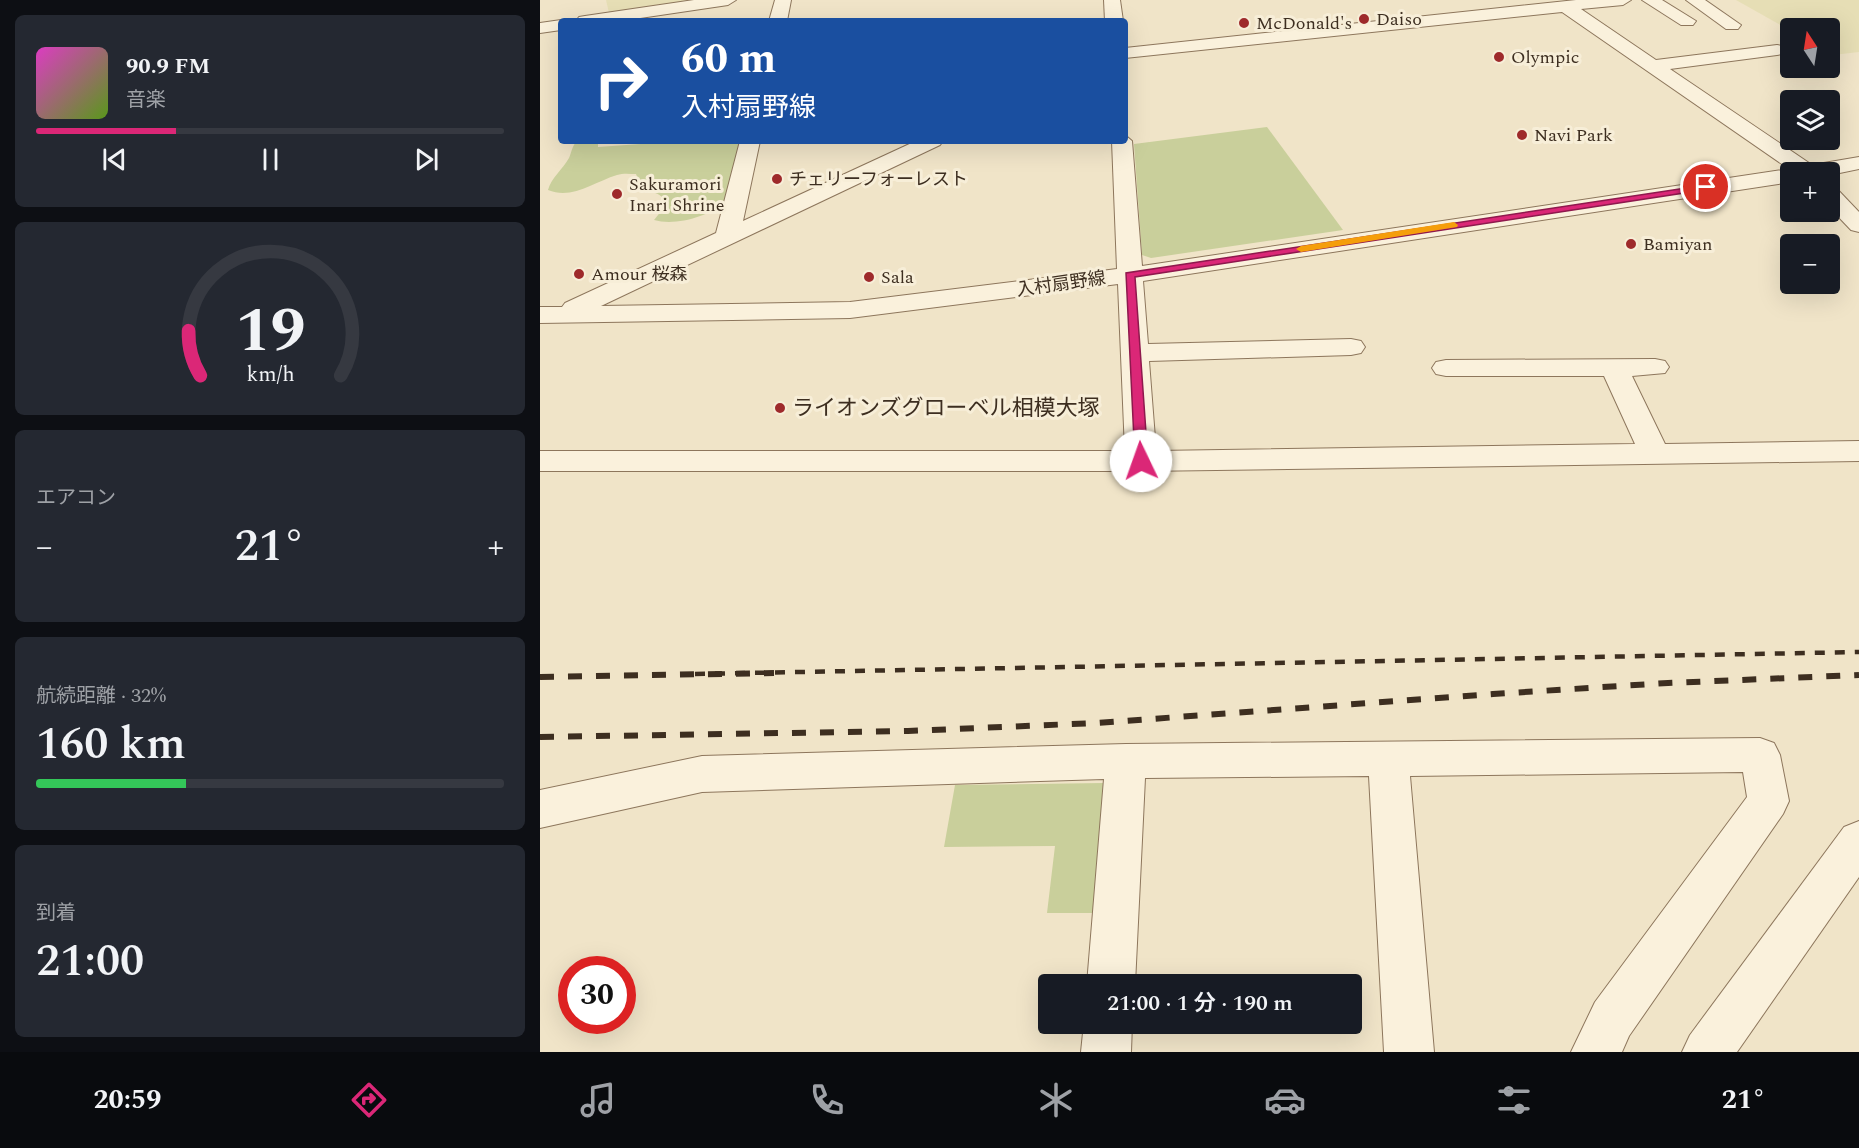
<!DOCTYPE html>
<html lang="ja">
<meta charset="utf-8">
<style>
body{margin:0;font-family:Spectral,"Noto Sans JP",serif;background:#242831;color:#f1f3f6;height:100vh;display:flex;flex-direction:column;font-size:22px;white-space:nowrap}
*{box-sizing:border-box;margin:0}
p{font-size:20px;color:#9ea1a6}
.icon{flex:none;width:33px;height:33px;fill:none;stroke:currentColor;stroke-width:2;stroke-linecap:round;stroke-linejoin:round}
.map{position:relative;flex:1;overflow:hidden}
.details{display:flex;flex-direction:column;gap:15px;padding:15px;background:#0d0f14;width:540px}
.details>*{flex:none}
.banner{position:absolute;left:18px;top:18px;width:570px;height:126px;border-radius:6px;box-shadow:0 6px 24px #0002;background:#1a4fa0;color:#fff;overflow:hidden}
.needle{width:39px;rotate:348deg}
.buttons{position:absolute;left:1240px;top:18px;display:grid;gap:12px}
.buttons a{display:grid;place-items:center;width:60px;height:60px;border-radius:6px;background:#171b24;box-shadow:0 6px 24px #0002;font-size:30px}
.speed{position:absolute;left:18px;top:956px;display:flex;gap:12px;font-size:30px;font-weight:700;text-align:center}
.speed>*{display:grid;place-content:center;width:78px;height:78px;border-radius:50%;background:#171b24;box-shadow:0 6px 24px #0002;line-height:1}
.speed .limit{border:9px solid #d22;background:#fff;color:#111}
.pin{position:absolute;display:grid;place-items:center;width:51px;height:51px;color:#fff;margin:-26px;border:3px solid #fff;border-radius:50%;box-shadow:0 2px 6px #0007}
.me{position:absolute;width:66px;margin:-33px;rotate:357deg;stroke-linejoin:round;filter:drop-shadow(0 0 4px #0008)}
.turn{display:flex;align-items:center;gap:21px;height:126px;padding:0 24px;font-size:27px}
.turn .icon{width:78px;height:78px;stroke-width:2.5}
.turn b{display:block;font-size:42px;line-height:51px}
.big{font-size:45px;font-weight:600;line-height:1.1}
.details .widget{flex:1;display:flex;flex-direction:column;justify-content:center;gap:9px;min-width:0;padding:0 21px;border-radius:9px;background:#242831}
.details .dial{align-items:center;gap:0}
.dial svg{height:156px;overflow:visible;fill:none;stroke:#363941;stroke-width:7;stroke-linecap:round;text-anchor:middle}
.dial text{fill:#f1f3f6;stroke:none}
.song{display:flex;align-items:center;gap:18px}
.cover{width:72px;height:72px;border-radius:9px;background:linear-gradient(135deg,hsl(310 70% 55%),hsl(90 70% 35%))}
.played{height:6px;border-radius:3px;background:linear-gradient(90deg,#db2777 30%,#363941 30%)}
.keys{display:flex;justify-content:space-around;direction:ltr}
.heat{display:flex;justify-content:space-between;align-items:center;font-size:33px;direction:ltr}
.charge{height:9px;border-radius:4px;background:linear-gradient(90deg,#34c759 32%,#363941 0)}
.trip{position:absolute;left:498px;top:974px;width:324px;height:60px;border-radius:6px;background:#171b24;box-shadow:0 6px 24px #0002;font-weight:600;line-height:60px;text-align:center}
.menu{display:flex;height:96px;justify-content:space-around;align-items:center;background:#090b0e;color:#9ea1a6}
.menu .icon{width:42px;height:42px}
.menu .selected{color:#db2777}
.menu b{font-size:27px;color:#f1f3f6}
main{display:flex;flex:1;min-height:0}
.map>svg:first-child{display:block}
.farmland{fill:#e6deb5}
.green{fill:#c9cf9b}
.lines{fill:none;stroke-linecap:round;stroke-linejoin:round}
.minor-casing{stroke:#8d765c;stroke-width:2}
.minor{fill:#faf1dc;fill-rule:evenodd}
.rail-far1{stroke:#3d2e20;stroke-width:4.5;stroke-dasharray:10 10;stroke-linecap:butt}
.rail{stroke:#3d2e20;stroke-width:6;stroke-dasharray:14 14;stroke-linecap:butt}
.route{fill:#db2777;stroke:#8e194d;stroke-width:1.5}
.slow{fill:#f59e0b}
.poi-dot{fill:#9e2a2b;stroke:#f7eed8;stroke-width:2}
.labels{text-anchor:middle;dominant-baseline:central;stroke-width:6;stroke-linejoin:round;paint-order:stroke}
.far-poi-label{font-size:18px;fill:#3d2e20;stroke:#f7eed8;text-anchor:start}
.far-street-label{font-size:18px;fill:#3d2e20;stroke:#f7eed8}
.poi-label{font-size:22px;fill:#3d2e20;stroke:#f7eed8;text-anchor:start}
</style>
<main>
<section class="details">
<div class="widget">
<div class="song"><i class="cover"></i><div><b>90.9 FM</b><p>音楽</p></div></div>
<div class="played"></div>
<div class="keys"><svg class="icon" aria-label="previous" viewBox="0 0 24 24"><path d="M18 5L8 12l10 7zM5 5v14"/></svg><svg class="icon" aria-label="pause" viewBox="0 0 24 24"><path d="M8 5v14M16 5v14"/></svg><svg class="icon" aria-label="next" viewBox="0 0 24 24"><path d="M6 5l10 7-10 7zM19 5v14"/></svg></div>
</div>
<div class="widget dial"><svg viewBox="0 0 100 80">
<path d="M14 69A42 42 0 1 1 86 69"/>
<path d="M14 69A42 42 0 0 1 8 46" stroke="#db2777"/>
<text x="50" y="56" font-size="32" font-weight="700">19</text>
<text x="50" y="72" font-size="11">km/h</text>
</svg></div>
<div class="widget"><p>エアコン</p>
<div class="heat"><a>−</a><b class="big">21°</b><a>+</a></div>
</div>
<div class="widget"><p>航続距離 · 32%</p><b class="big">160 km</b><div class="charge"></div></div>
<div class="widget"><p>到着</p><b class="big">21:00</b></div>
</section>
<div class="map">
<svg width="1319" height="1052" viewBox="0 0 1319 1052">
<rect width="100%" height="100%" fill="#f0e4c8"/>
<g class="farmland">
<polygon points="66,0 147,0 148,2 69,13"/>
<polygon points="1196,0 1319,0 1319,52 1293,55 1290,53 1290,28 1251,28 1251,31"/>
</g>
<g class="green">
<polygon points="727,127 803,230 611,258 602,255 594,144"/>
<path d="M37,141H58V147L143,141H203L184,202C169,217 135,226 114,220L126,205C124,195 118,194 109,191L106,184L98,179L96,174C90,174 83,173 77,175C54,182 32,200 8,190C11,178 23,169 29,158C32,151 32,146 37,141Z"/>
<polygon points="563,783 555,913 507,913 515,846 404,847 415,785"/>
</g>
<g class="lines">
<defs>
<g id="minor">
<polygon points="154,0 196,0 188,5 80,21 36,21 39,17 45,16"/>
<polygon points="235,0 251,0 247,21 229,21"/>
<polygon points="564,0 580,0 583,21 565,21"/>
<polygon points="1036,0 1091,0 1083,5 1041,9 1116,60 1237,45 1243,46 1246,50 1243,54 1237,55 1130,69 1272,165 1319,157 1319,169 1290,175 1290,172 1251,172 1251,182 603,281 608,344 811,339 821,341 825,347 821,353 811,355 609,361 616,451 1095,444 1064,376 906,376 896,374 892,368 896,362 906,360 1115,359 1125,361 1129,367 1125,373 1092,376 1125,444 1319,441 1319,461 601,471 0,471 0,451 585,451 578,284 310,318 0,323 0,307 22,307 25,303 176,233 200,141 220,141 203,221 376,141 403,141 400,145 61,306 310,302 577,269 572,141 585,141 585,135 592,141 602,266 1249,169 1022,12 585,58 585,48"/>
<polygon points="1102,0 1122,0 1156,21 1153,25 1141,25"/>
<polygon points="1146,0 1165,0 1201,25 1198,29 1186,29"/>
<polygon points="21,20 26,21 21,21 21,30 0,33 0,23"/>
<polygon points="1290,188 1298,190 1319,212 1319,232 1311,230 1290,208"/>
<polygon points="1220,738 1234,743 1240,755 1249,801 1243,814 1089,1036 1082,1052 1031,1052 1055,1002 1207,797 1203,772 870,776 894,1052 844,1052 829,776 605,778 595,984 547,984 564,779 162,792 0,828 0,790 162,756 586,744"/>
<polygon points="1319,821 1319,877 1197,1052 1142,1052 1150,1035 1304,827"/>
<polygon points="544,1023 592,1023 591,1052 541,1052"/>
</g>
</defs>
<use href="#minor" class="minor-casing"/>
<use href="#minor" class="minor"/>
<polyline class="rail-far1" points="155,674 1319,652"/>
<g class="rail">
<polyline points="0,677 234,673"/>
<polyline points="0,737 368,731 556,723 953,694 1128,683 1319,675"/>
</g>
</g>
<polygon class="route" points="1166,185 1170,185 1170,189 595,277 608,461 601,465 595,461 586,273"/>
<polygon class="slow" points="914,222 918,225 917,227 761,252 756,249 761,246"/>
<g class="poi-dot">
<circle cx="824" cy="19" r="6"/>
<circle cx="704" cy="23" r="6"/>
<circle cx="959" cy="57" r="6"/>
<circle cx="982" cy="135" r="6"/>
<circle cx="237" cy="179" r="6"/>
<circle cx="77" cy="194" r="6"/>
<circle cx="1091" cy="244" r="6"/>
<circle cx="39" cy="274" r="6"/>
<circle cx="329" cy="277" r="6"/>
<circle cx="240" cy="408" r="6"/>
</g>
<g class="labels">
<g class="far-poi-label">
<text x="836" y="19">Daiso</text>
<text x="716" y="23">McDonald's</text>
<text x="971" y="57">Olympic</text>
<text x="994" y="135">Navi Park</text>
<text x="249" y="179">チェリーフォーレスト</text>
<text x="89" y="184">Sakuramori<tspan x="89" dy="21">Inari Shrine</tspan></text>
<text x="1103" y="244">Bamiyan</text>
<text x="51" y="274">Amour 桜森</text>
<text x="341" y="277">Sala</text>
</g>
<g class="far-street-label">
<text transform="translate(521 284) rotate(-8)">入村扇野線</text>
</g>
<g class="poi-label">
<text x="252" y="408">ライオンズグローベル相模大塚</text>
</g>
</g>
</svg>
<div class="buttons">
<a><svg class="needle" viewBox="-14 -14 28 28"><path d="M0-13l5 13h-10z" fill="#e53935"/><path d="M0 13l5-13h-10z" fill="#9ea1a6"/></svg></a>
<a><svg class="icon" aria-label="layers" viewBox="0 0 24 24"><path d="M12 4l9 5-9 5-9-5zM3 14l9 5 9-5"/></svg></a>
<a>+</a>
<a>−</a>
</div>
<div class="speed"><div class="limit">30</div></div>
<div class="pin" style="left:1166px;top:187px;background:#d93025"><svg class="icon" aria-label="arrive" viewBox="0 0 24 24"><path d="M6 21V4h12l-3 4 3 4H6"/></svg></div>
<svg class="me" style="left:601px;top:461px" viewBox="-20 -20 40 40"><circle r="19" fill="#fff"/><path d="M0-13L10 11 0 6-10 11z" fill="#db2777"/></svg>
<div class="trip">21:00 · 1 分 · 190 m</div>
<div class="banner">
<div class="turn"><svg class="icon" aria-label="right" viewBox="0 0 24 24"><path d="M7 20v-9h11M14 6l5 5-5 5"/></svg><div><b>60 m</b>入村扇野線</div></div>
</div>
</div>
</main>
<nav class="menu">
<b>20:59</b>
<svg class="icon selected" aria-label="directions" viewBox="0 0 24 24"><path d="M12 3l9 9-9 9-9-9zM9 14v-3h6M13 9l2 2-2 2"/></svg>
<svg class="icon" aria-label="music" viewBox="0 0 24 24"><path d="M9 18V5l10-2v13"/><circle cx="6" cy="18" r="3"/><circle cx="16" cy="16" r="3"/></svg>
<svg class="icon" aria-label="phone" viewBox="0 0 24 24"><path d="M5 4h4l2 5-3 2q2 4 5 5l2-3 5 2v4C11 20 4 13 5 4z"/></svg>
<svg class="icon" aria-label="climate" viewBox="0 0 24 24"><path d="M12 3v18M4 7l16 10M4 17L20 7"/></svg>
<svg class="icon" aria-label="car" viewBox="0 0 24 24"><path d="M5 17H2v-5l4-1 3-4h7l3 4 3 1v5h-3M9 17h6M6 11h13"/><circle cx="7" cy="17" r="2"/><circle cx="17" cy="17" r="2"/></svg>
<svg class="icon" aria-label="filters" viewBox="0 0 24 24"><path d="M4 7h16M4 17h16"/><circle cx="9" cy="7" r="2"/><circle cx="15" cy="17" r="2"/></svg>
<b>21°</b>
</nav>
